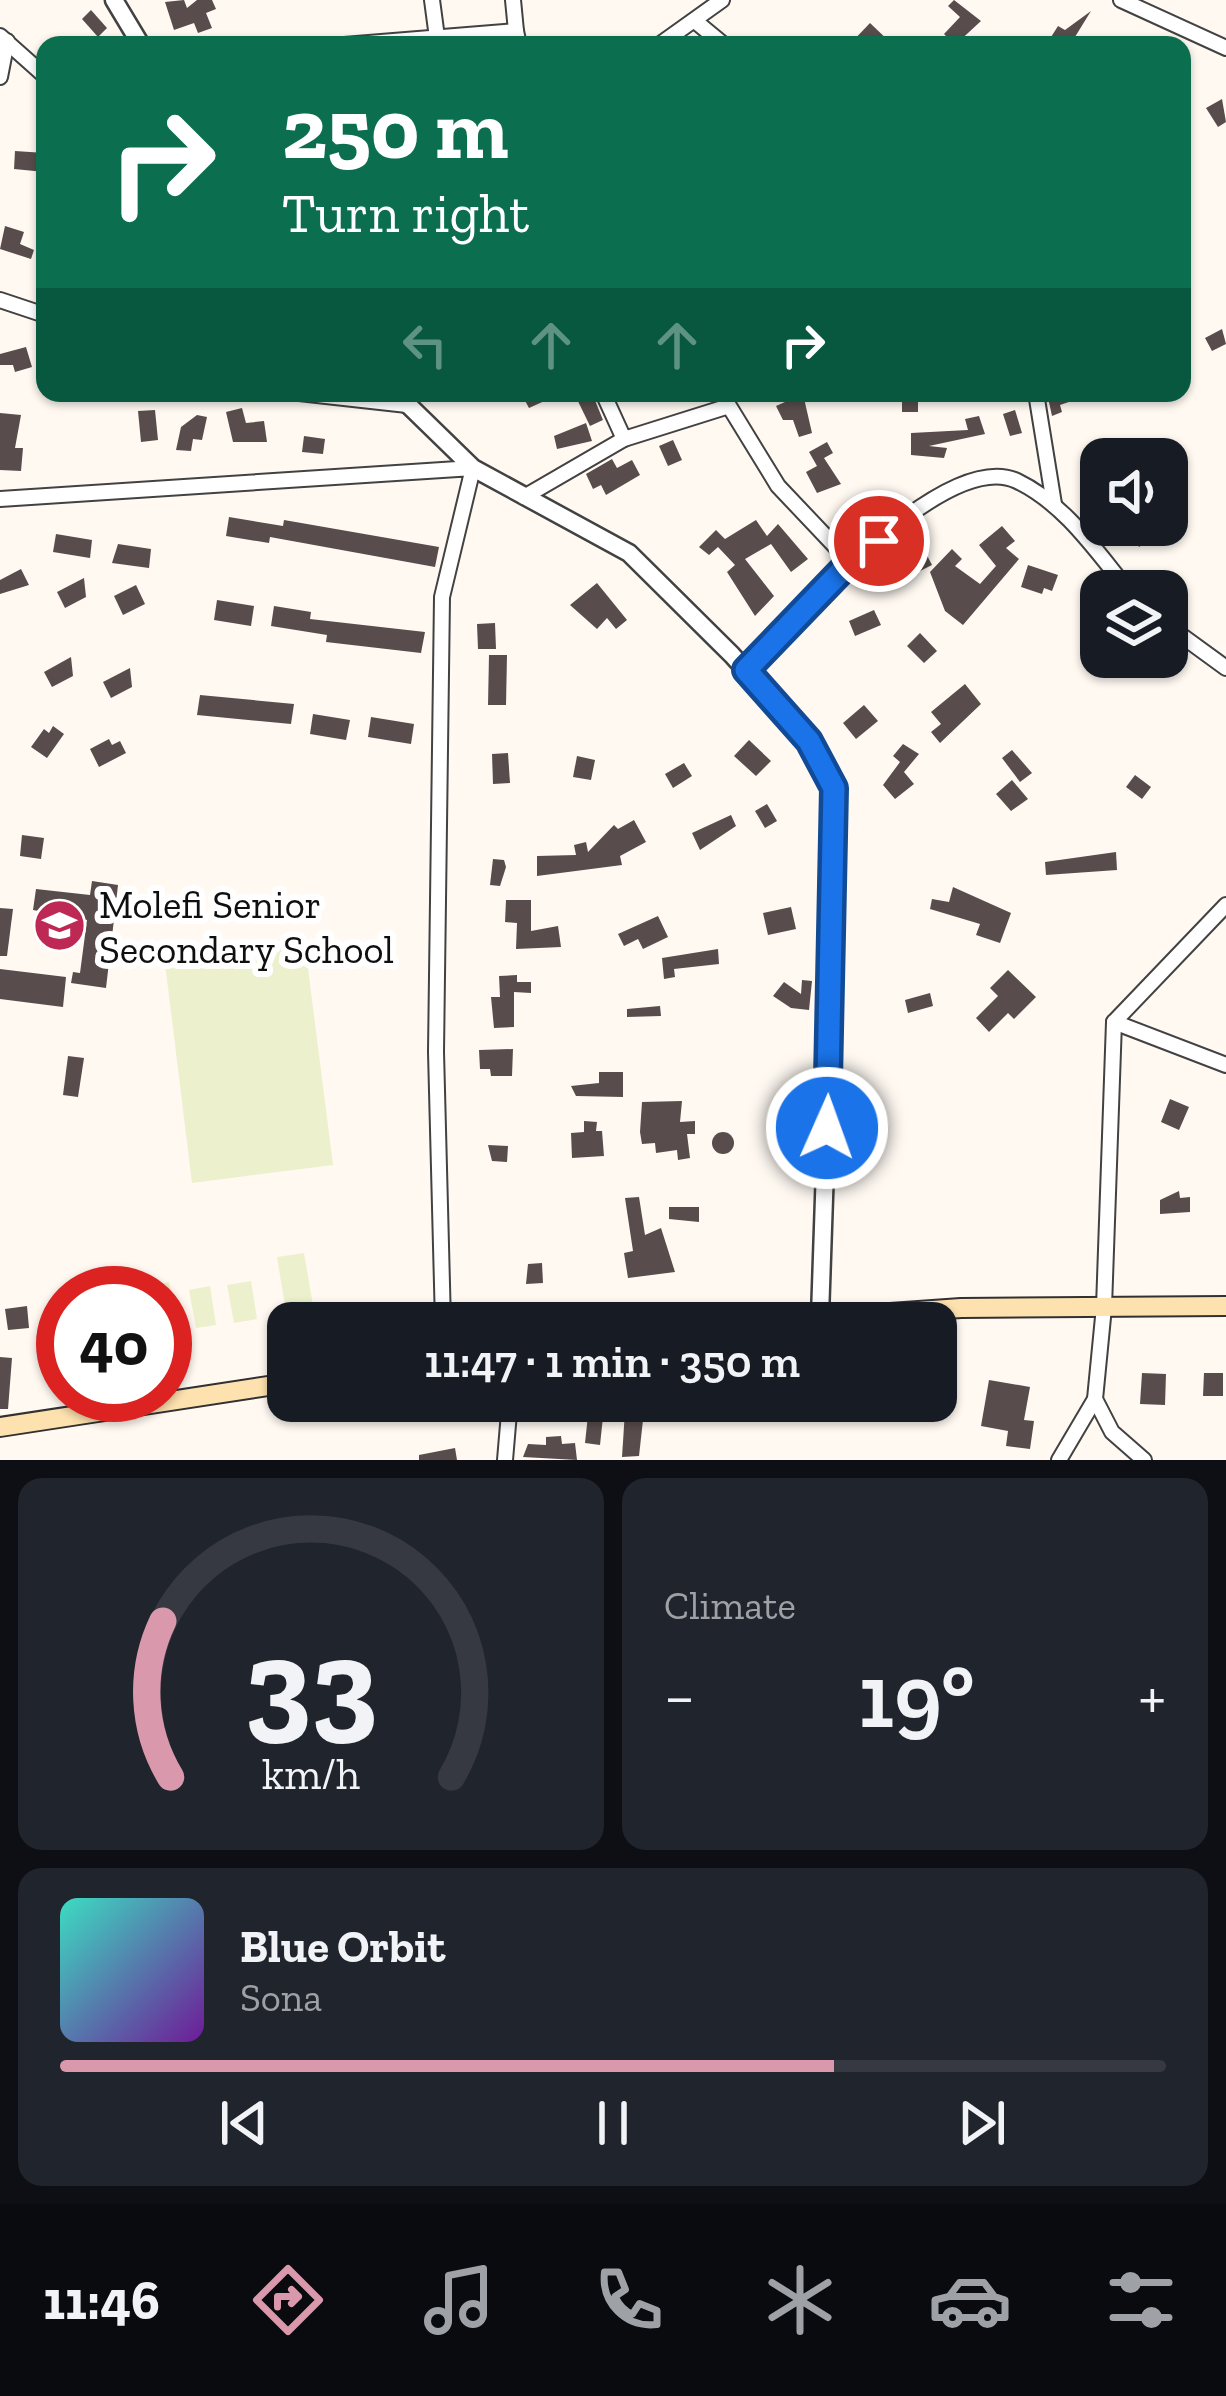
<!DOCTYPE html>
<meta charset="utf-8">
<style>
body{margin:0;font-family:"Zilla Slab",serif;background:#20242c;color:#f1f3f6;height:100vh;display:flex;flex-direction:column;font-size:45px;white-space:nowrap}
*{box-sizing:border-box;margin:0}
p{font-size:39px;color:#9ea1a6}
.icon{flex:none;width:66px;height:66px;fill:none;stroke:currentColor;stroke-width:2;stroke-linecap:round;stroke-linejoin:round}
.map{position:relative;height:1460px;overflow:hidden}
.sheet{display:flex;flex-direction:column;gap:18px;padding:18px;background:#0d0f14;flex:1}
.sheet>*{flex:none}
.banner{position:absolute;left:36px;top:36px;width:1155px;height:366px;border-radius:24px;box-shadow:0 3px 9px #0004;background:#0b6e4f;color:#fff;overflow:hidden}
.buttons{position:absolute;left:1080px;top:438px;display:grid;gap:24px}
.buttons a{display:grid;place-items:center;width:108px;height:108px;border-radius:24px;background:#171b24;box-shadow:0 3px 9px #0004;font-size:60px}
.speed{position:absolute;left:36px;top:1266px;display:flex;gap:24px;font-size:60px;font-weight:700;text-align:center}
.speed>*{display:grid;place-content:center;width:156px;height:156px;border-radius:50%;background:#171b24;box-shadow:0 3px 9px #0004;line-height:1}
.speed .limit{border:18px solid #d22;background:#fff;color:#111}
.pin{position:absolute;display:grid;place-items:center;width:102px;height:102px;color:#fff;margin:-51px;border:6px solid #fff;border-radius:50%;box-shadow:0 3px 12px #0007}
.me{position:absolute;width:132px;margin:-66px;rotate:2deg;stroke-linejoin:round;filter:drop-shadow(0 0 9px #0008)}
.turn{display:flex;align-items:center;gap:42px;height:252px;padding:0 48px;font-size:54px}
.turn .icon{width:156px;height:156px;stroke-width:2.5}
.turn b{display:block;font-size:84px;line-height:102px}
.lanes{display:flex;align-items:center;height:114px;padding:0 48px;background:#0003;justify-content:center;gap:60px;direction:ltr}
.lanes .off{opacity:.35}
.big{font-size:90px;font-weight:600;line-height:1.1}
.sheet .card{flex:1;display:flex;flex-direction:column;justify-content:center;gap:18px;min-width:0;padding:0 42px;border-radius:24px;background:#20242c}
.sheet .dial{align-items:center;gap:0}
.dial svg{height:312px;overflow:visible;fill:none;stroke:#363941;stroke-width:7;stroke-linecap:round;text-anchor:middle}
.dial text{fill:#f1f3f6;stroke:none}
.song{display:flex;align-items:center;gap:36px}
.cover{width:144px;height:144px;border-radius:18px;background:linear-gradient(135deg,hsl(170 70% 55%),hsl(280 70% 35%))}
.played{height:12px;border-radius:6px;background:linear-gradient(90deg,#da98ad 70%,#363941 70%)}
.keys{display:flex;justify-content:space-around;direction:ltr}
.heat{display:flex;justify-content:space-between;align-items:center;font-size:66px;direction:ltr}
.sheet .tiles{flex:1;display:grid;gap:18px;grid-template-columns:1fr 1fr}
.card:last-child{grid-column:span 2}
.trip{position:absolute;left:267px;top:1302px;width:690px;height:120px;border-radius:24px;background:#171b24;box-shadow:0 3px 9px #0004;font-weight:600;line-height:120px;text-align:center}
.dock{display:flex;height:192px;justify-content:space-around;align-items:center;background:#090b0e;color:#9ea1a6}
.dock .icon{width:84px;height:84px}
.dock .on{color:#da98ad}
.dock b{font-size:54px;color:#f1f3f6}
.map>svg:first-child{display:block}
.pitch{fill:#edf0cd}
.building{fill:#584d4c}
.lines{fill:none;stroke-linecap:round;stroke-linejoin:round}
.minor-casing{stroke:#424242;stroke-width:18}
.tertiary-casing{stroke:#424242;stroke-width:21}
.secondary-casing{stroke:#313131;stroke-width:22}
.minor{stroke:#fff;stroke-width:14}
.tertiary{stroke:#fff;stroke-width:16}
.secondary{stroke:#fde1ae;stroke-width:18}
.route-casing{stroke:#114b97;stroke-width:30}
.route{stroke:#1a73e8;stroke-width:21}
.labels{text-anchor:middle;dominant-baseline:central;stroke-width:12;stroke-linejoin:round;paint-order:stroke}
.poi-label{font-size:39px;fill:#0f0f0f;stroke:#fff;text-anchor:start}
</style>
<div class="map">
<svg width="1226" height="1460" viewBox="0 0 1226 1460">
<rect width="100%" height="100%" fill="#fff9f2"/>
<g class="pitch">
<polygon points="304,937 333,1165 192,1183 164,955"/>
<polygon points="304,1253 316,1323 288,1324 277,1257"/>
<polygon points="251,1281 257,1319 234,1323 227,1285"/>
<polygon points="169,1282 180,1341 165,1344 165,1293 143,1293 142,1288"/>
<polygon points="210,1286 216,1325 196,1328 189,1290"/>
</g>
<g class="building">
<polygon points="184,0 187,8 197,0 212,0 216,9 206,13 212,28 198,33 194,23 174,30 165,2"/>
<polygon points="954,0 981,21 955,45 944,34 960,17 948,6"/>
<polygon points="91,10 107,28 98,37 82,19"/>
<polygon points="1091,11 1070,45 1046,45 1058,26 1065,30"/>
<polygon points="870,23 893,45 849,45"/>
<polygon points="1222,99 1226,122 1218,127 1206,108"/>
<polygon points="15,151 45,153 45,172 14,169"/>
<polygon points="5,226 24,232 20,244 34,250 31,259 0,249"/>
<polygon points="1222,329 1226,344 1212,351 1205,338"/>
<polygon points="26,347 32,367 15,372 13,365 0,365 0,354"/>
<polygon points="521,393 562,393 529,408"/>
<polygon points="574,393 592,393 603,420 590,426"/>
<rect x="902" y="393" width="16" height="19"/>
<polygon points="1047,393 1089,393 1089,395 1060,405 1062,412 1052,416"/>
<polygon points="803,394 812,433 799,437 793,420 783,420 776,406"/>
<polygon points="242,408 246,423 264,421 267,442 233,442 226,412"/>
<polygon points="155,410 158,440 141,442 138,411"/>
<polygon points="1015,410 1022,433 1010,436 1003,414"/>
<polygon points="0,413 21,415 15,448 23,448 21,471 0,470"/>
<polygon points="197,415 207,417 202,440 193,439 191,451 176,450 181,427"/>
<polygon points="979,416 985,434 929,446 947,448 944,458 911,455 911,433 968,430 965,419"/>
<polygon points="586,423 592,441 557,449 554,436"/>
<polygon points="304,436 325,439 323,454 302,452"/>
<polygon points="673,440 682,460 668,466 659,446"/>
<polygon points="827,442 833,453 824,458 841,484 817,493 806,472 817,466 809,452"/>
<polygon points="612,459 617,468 632,460 640,475 606,495 601,485 593,489 586,474"/>
<polygon points="229,517 283,526 284,520 439,547 435,567 270,537 269,543 226,536"/>
<polygon points="756,520 767,536 778,524 808,559 791,572 771,544 745,559 774,596 755,616 727,572 735,565 718,547 709,555 699,547 716,530 725,539"/>
<polygon points="1101,525 1170,525 1139,547 1128,526 1112,539"/>
<polygon points="1002,526 1015,541 1006,548 1019,559 963,625 945,611 930,572 952,549 962,559 955,566 980,584 996,566 979,545"/>
<polygon points="56,534 92,540 90,558 53,552"/>
<polygon points="919,540 932,565 914,574 901,549"/>
<polygon points="118,544 151,549 149,568 112,563"/>
<polygon points="1028,565 1058,575 1052,591 1044,588 1042,594 1021,587"/>
<polygon points="21,569 29,585 0,594 0,580"/>
<polygon points="84,578 86,597 65,608 57,592"/>
<polygon points="597,583 627,620 616,629 607,618 597,629 570,605"/>
<polygon points="136,585 145,604 123,615 114,596"/>
<polygon points="217,600 254,606 251,626 214,620"/>
<polygon points="274,606 311,612 310,619 425,632 421,653 326,642 327,635 271,626"/>
<polygon points="1101,607 1101,645 1094,651 1083,640 1090,633 1081,622"/>
<polygon points="874,610 881,625 855,636 849,621"/>
<polygon points="495,623 496,649 478,649 477,624"/>
<polygon points="920,633 937,651 924,663 907,646"/>
<polygon points="489,655 507,655 506,705 488,705"/>
<polygon points="71,657 73,676 52,687 44,672"/>
<polygon points="130,668 132,687 111,698 103,682"/>
<polygon points="965,684 981,704 940,743 931,732 941,724 931,712"/>
<polygon points="200,695 294,704 291,724 197,715"/>
<polygon points="864,705 878,721 856,739 843,723"/>
<polygon points="313,714 350,720 346,740 310,734"/>
<polygon points="371,717 414,724 411,744 368,737"/>
<polygon points="53,726 64,734 47,758 31,747 44,729 49,733"/>
<polygon points="109,739 112,745 120,741 126,753 99,767 90,749"/>
<polygon points="749,740 771,761 756,776 734,756"/>
<polygon points="903,744 919,754 904,772 914,784 895,799 883,785 900,762 893,756"/>
<polygon points="1012,750 1032,773 1020,782 1002,758"/>
<polygon points="508,753 510,783 493,784 492,754"/>
<polygon points="577,756 595,760 591,780 573,777"/>
<polygon points="684,763 692,776 673,788 665,774"/>
<polygon points="1135,775 1151,787 1142,799 1126,787"/>
<polygon points="1012,780 1028,799 1011,811 996,794"/>
<polygon points="767,804 777,821 765,828 755,811"/>
<polygon points="731,815 736,826 700,850 692,833"/>
<polygon points="634,820 646,842 620,856 622,865 537,876 537,856 576,855 574,845 586,842 588,852 614,825 618,829"/>
<polygon points="22,835 44,838 41,859 20,856"/>
<polygon points="1116,852 1117,870 1046,875 1045,862"/>
<polygon points="493,859 504,860 506,867 500,886 490,885"/>
<polygon points="92,881 118,885 106,988 71,983 73,972 80,973 87,920 33,910 36,889 90,895"/>
<polygon points="953,887 1011,913 1000,943 976,935 980,924 930,909 932,899 949,902"/>
<polygon points="506,900 531,900 531,931 558,926 561,947 516,949 517,923 505,922"/>
<polygon points="791,907 796,929 768,935 763,913"/>
<polygon points="0,908 13,909 7,956 0,956"/>
<polygon points="658,916 668,937 643,949 638,939 624,946 618,934"/>
<polygon points="718,949 719,964 674,969 675,977 664,979 662,958"/>
<polygon points="0,969 66,977 63,1007 0,999"/>
<polygon points="1008,970 1036,997 1014,1019 1008,1013 989,1032 976,1018 998,996 990,988"/>
<polygon points="517,975 517,982 531,982 531,993 514,992 514,1027 494,1028 491,997 500,997 499,976"/>
<polygon points="802,980 812,981 809,1010 791,1008 773,996 784,982 801,994"/>
<polygon points="930,993 933,1006 908,1013 905,1000"/>
<polygon points="660,1006 661,1016 627,1017 627,1009"/>
<polygon points="513,1049 512,1076 491,1076 490,1069 480,1069 479,1050"/>
<polygon points="68,1056 84,1058 78,1097 63,1095"/>
<polygon points="599,1072 623,1072 623,1097 576,1096 571,1086 599,1083"/>
<polygon points="1170,1099 1189,1107 1179,1130 1161,1122"/>
<polygon points="682,1101 680,1122 695,1121 695,1134 687,1134 690,1158 678,1160 677,1150 656,1153 655,1143 642,1144 640,1132 642,1102"/>
<polygon points="584,1121 597,1122 596,1131 602,1131 604,1156 572,1158 571,1133 584,1132"/>
<circle cx="723" cy="1143" r="11"/>
<polygon points="488,1145 508,1146 507,1162 492,1161"/>
<polygon points="1179,1191 1180,1198 1190,1197 1190,1212 1160,1214 1160,1200"/>
<polygon points="639,1197 645,1235 661,1228 675,1272 628,1278 624,1253 633,1251 625,1198"/>
<polygon points="669,1207 699,1207 699,1222 669,1219"/>
<polygon points="542,1263 543,1283 526,1284 528,1264"/>
<polygon points="27,1306 29,1328 8,1330 5,1309"/>
<polygon points="0,1357 12,1358 8,1409 0,1409"/>
<polygon points="1142,1373 1166,1374 1165,1405 1140,1404"/>
<polygon points="1204,1373 1223,1373 1223,1396 1203,1396"/>
<polygon points="989,1380 1030,1387 1024,1420 1034,1421 1030,1449 1006,1446 1008,1431 981,1426"/>
<polygon points="625,1411 644,1411 639,1456 622,1457"/>
<polygon points="588,1415 603,1417 600,1445 585,1443"/>
<polygon points="561,1436 562,1444 575,1443 577,1460 523,1457 528,1444 546,1445 546,1437"/>
<polygon points="455,1448 457,1460 419,1460 419,1455"/>
</g>
<g class="lines">
<defs>
<g id="minor">
<polyline points="432,0 438,45"/>
<polyline points="513,0 516,31"/>
<polyline points="1121,0 1226,48"/>
<polyline points="695,21 724,45"/>
<polyline points="0,36 45,76"/>
<polyline points="344,45 516,31 519,45"/>
<polyline points="659,45 722,0"/>
<polyline points="0,77 7,41"/>
<polyline points="0,300 45,315"/>
<polyline points="299,393 407,405"/>
<polyline points="603,393 624,439"/>
<polyline points="1036,393 1054,504"/>
<polyline points="524,497 624,439 729,406 778,486 850,562"/>
<polyline points="0,499 473,468 442,597 436,1052 443,1323"/>
<polyline points="1167,625 1226,668"/>
<path d="M746,670C793,621 945,447 1017,481C1065,504 1096,551 1129,591"/>
<polyline points="1114,1022 1226,1065"/>
<polyline points="505,1460 510,1401"/>
<polyline points="1059,1460 1095,1399"/>
<polyline points="1144,1460 1112,1432 1095,1399 1104,1307 1114,1022 1226,905"/>
</g>
<g id="tertiary">
<polyline points="114,0 141,45"/>
<polyline points="396,393 473,468 629,553 732,655 809,741 830,774 836,844 820,1316"/>
</g>
<g id="secondary">
<polyline points="749,1323 961,1308 1226,1306"/>
<polyline points="0,1427 288,1383"/>
</g>
</defs>
<use href="#minor" class="minor-casing"/>
<use href="#tertiary" class="tertiary-casing"/>
<use href="#secondary" class="secondary-casing"/>
<use href="#minor" class="minor"/>
<use href="#tertiary" class="tertiary"/>
<use href="#secondary" class="secondary"/>
</g>
<g class="lines">
<defs>
<polyline id="route" points="827,1128 834,788 809,741 746,670 850,562 879,541"/>
</defs>
<use href="#route" class="route-casing"/>
<use href="#route" class="route"/>
</g>
<defs>
<symbol id="school-disc" viewBox="-11 -11 22 22"><circle r="9.5" fill="#bd2954" stroke="#fff"/><path d="M0-5L7-2L0 1L-7-2ZM-4 1L0 2.5L4 1V4Q0 6-4 4Z" fill="#fff"/></symbol>
</defs>
<g fill-rule="evenodd">
<use href="#school-disc" x="30" y="896" width="59" height="59"/>
</g>
<g class="labels">
<g class="poi-label">
<text x="99" y="904">Molefi Senior<tspan x="99" dy="45">Secondary School</tspan></text>
</g>
</g>
</svg>
<div class="buttons">
<a><svg class="icon" aria-label="sound" viewBox="0 0 24 24"><path d="M4 9h4l5-4v14l-5-4H4zM17 9q2 3 0 6"/></svg></a>
<a><svg class="icon" aria-label="layers" viewBox="0 0 24 24"><path d="M12 4l9 5-9 5-9-5zM3 14l9 5 9-5"/></svg></a>
</div>
<div class="speed"><div class="limit">40</div></div>
<div class="pin" style="left:879px;top:541px;background:#d93025"><svg class="icon" aria-label="arrive" viewBox="0 0 24 24"><path d="M6 21V4h12l-3 4 3 4H6"/></svg></div>
<svg class="me" style="left:827px;top:1128px" viewBox="-20 -20 40 40"><circle r="17" fill="#1a73e8" stroke="#fff" stroke-width="3"/><path d="M0-11L8 9 0 5-8 9z" fill="#fff"/></svg>
<div class="trip">11:47 · 1 min · 350 m</div>
<div class="banner">
<div class="turn"><svg class="icon" aria-label="right" viewBox="0 0 24 24"><path d="M7 20v-9h11M14 6l5 5-5 5"/></svg><div><b>250 m</b>Turn right</div></div>
<div class="lanes"><svg class="icon off" aria-label="left" viewBox="0 0 24 24"><path d="M17 20v-9H6M10 6l-5 5 5 5"/></svg><svg class="icon off" aria-label="ahead" viewBox="0 0 24 24"><path d="M12 20V5M6 11l6-6 6 6"/></svg><svg class="icon off" aria-label="ahead" viewBox="0 0 24 24"><path d="M12 20V5M6 11l6-6 6 6"/></svg><svg class="icon" aria-label="right" viewBox="0 0 24 24"><path d="M7 20v-9h11M14 6l5 5-5 5"/></svg></div>
</div>
</div>
<section class="sheet">
<div class="tiles">
<div class="card dial"><svg viewBox="0 0 100 80">
<path d="M14 69A42 42 0 1 1 86 69"/>
<path d="M14 69A42 42 0 0 1 12 29" stroke="#da98ad"/>
<text x="50" y="56" font-size="32" font-weight="700">33</text>
<text x="50" y="72" font-size="11">km/h</text>
</svg></div>
<div class="card"><p>Climate</p>
<div class="heat"><a>−</a><b class="big">19°</b><a>+</a></div>
</div>
<div class="card">
<div class="song"><i class="cover"></i><div><b>Blue Orbit</b><p>Sona</p></div></div>
<div class="played"></div>
<div class="keys"><svg class="icon" aria-label="previous" viewBox="0 0 24 24"><path d="M18 5L8 12l10 7zM5 5v14"/></svg><svg class="icon" aria-label="pause" viewBox="0 0 24 24"><path d="M8 5v14M16 5v14"/></svg><svg class="icon" aria-label="next" viewBox="0 0 24 24"><path d="M6 5l10 7-10 7zM19 5v14"/></svg></div>
</div>
</div>
</section>
<nav class="dock">
<b>11:46</b>
<svg class="icon on" aria-label="directions" viewBox="0 0 24 24"><path d="M12 3l9 9-9 9-9-9zM9 14v-3h6M13 9l2 2-2 2"/></svg>
<svg class="icon" aria-label="music" viewBox="0 0 24 24"><path d="M9 18V5l10-2v13"/><circle cx="6" cy="18" r="3"/><circle cx="16" cy="16" r="3"/></svg>
<svg class="icon" aria-label="phone" viewBox="0 0 24 24"><path d="M5 4h4l2 5-3 2q2 4 5 5l2-3 5 2v4C11 20 4 13 5 4z"/></svg>
<svg class="icon" aria-label="climate" viewBox="0 0 24 24"><path d="M12 3v18M4 7l16 10M4 17L20 7"/></svg>
<svg class="icon" aria-label="car" viewBox="0 0 24 24"><path d="M5 17H2v-5l4-1 3-4h7l3 4 3 1v5h-3M9 17h6M6 11h13"/><circle cx="7" cy="17" r="2"/><circle cx="17" cy="17" r="2"/></svg>
<svg class="icon" aria-label="filters" viewBox="0 0 24 24"><path d="M4 7h16M4 17h16"/><circle cx="9" cy="7" r="2"/><circle cx="15" cy="17" r="2"/></svg>
</nav>
